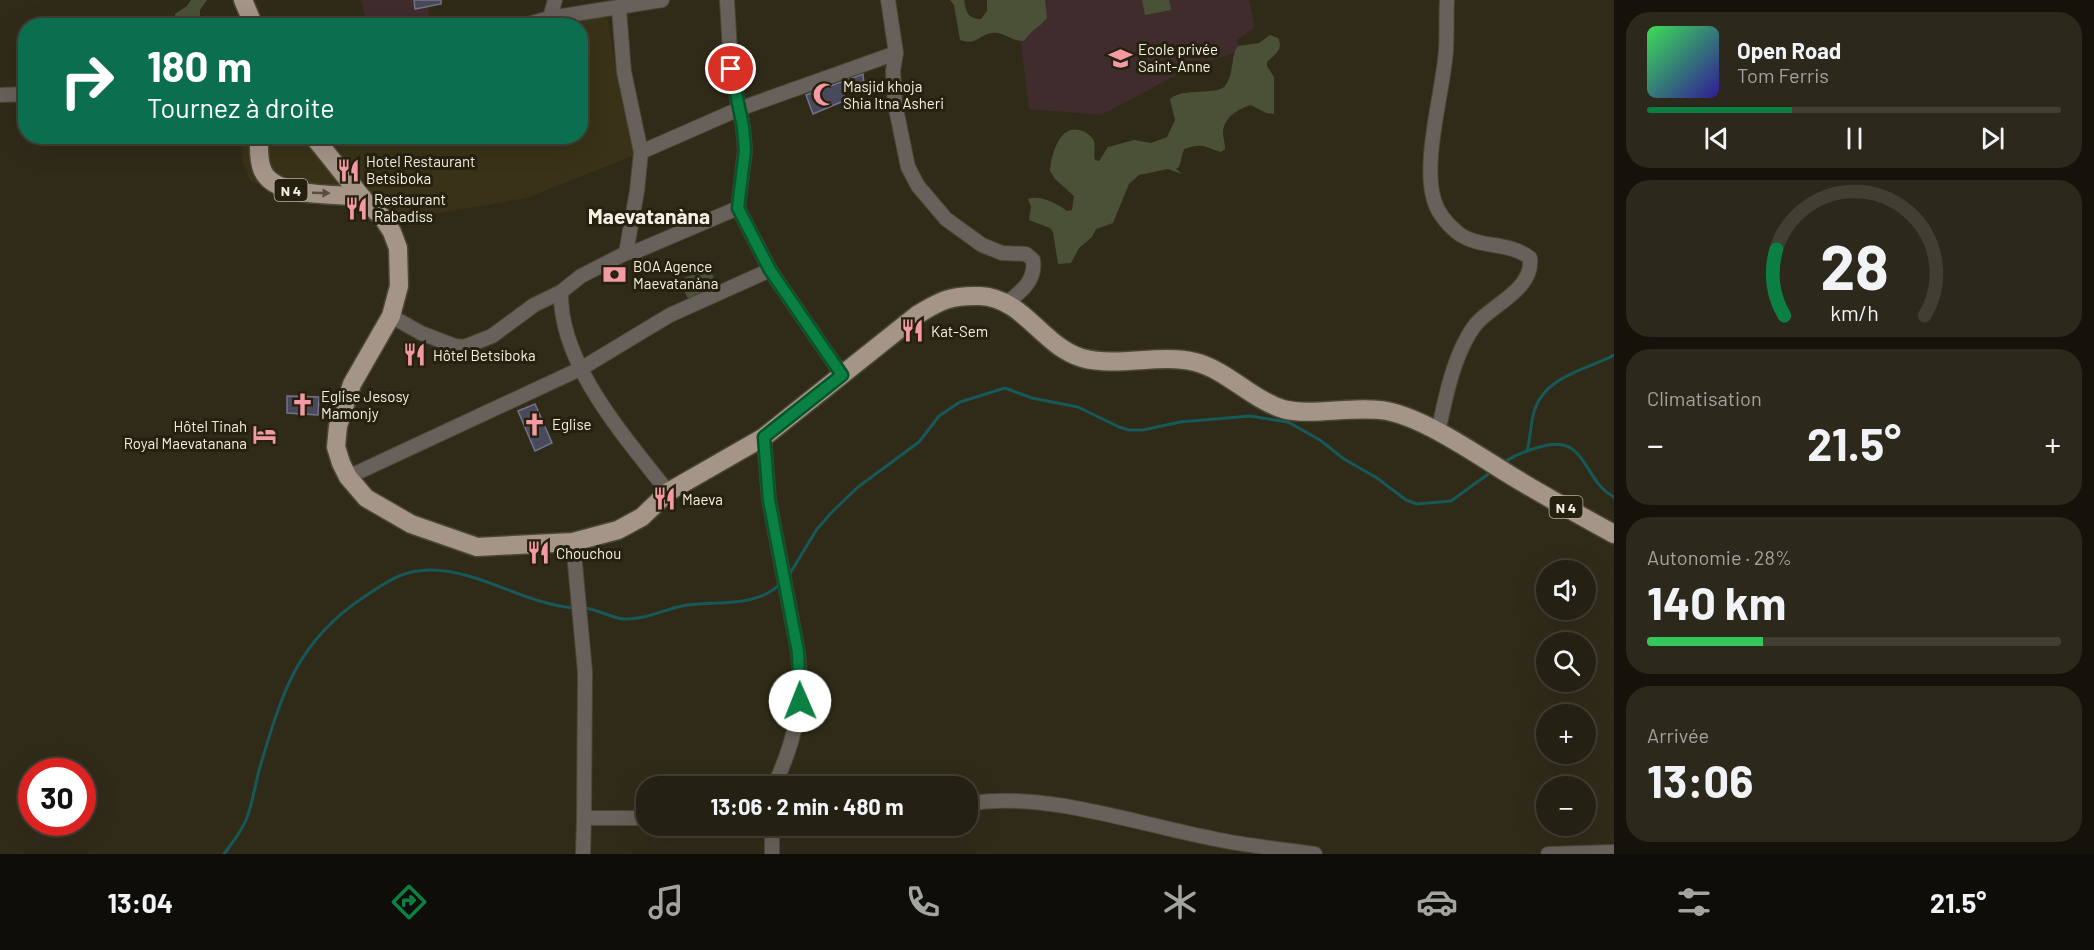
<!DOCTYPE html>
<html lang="fr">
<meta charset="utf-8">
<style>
body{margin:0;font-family:Barlow,sans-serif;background:#2c281c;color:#f1f3f6;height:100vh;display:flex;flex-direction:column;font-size:22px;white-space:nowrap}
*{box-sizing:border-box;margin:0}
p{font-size:20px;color:#a3a3a0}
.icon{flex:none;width:33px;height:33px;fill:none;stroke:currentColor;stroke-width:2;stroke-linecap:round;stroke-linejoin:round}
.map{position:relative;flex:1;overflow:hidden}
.sheet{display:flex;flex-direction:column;gap:12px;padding:12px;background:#14120a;width:480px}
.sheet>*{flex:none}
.guide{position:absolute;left:18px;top:18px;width:570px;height:126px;border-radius:24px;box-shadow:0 6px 24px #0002,0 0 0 2px #413e33;background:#0b6e4f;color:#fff;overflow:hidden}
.buttons{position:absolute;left:1536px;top:560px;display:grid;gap:12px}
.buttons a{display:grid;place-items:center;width:60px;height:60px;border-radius:50%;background:#242013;box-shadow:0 6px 24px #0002,0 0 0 2px #413e33;font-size:30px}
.speed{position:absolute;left:18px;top:758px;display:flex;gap:12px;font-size:30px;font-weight:700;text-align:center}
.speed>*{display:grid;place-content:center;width:78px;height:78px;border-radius:50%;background:#242013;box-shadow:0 6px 24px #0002,0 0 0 2px #413e33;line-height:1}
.speed .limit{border:9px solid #d22;background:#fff;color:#111}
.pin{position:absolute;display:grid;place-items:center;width:51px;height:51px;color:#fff;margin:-26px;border:3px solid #fff;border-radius:50%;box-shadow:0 2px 6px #0007}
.me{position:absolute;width:66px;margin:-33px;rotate:359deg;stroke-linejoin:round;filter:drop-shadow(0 0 4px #0008)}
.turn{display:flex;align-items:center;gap:21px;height:126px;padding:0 30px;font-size:27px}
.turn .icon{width:78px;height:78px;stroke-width:2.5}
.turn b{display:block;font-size:42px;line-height:51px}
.big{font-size:45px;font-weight:700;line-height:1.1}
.sheet .widget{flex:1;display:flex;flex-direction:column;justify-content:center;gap:9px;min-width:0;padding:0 21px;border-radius:24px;background:#2c281c}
.sheet .dial{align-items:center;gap:0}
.dial svg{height:156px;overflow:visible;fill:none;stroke:#413e33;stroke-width:7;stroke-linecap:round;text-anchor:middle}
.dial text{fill:#f1f3f6;stroke:none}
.song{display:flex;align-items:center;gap:18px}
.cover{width:72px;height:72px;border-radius:9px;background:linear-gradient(135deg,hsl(130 70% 55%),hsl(250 70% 35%))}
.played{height:6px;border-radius:3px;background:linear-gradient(90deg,#0b8043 35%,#413e33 35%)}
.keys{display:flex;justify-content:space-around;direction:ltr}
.heat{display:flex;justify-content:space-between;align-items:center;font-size:33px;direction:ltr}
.charge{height:9px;border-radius:4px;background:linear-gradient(90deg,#34c759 28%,#413e33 0)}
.trip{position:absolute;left:636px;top:776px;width:342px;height:60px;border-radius:24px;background:#242013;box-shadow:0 6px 24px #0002,0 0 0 2px #413e33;font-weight:700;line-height:60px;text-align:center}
.tabs{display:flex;height:96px;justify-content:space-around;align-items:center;background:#0e0d08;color:#a3a3a0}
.tabs .icon{width:42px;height:42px}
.tabs .selected{color:#0b8043}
.tabs b{font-size:27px;color:#f1f3f6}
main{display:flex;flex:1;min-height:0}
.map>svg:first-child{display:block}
.built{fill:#393218}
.education{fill:#412c2d}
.green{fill:#4b5136}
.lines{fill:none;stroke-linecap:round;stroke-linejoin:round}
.stream{stroke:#175858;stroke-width:3}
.building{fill:#49495c;stroke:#737388;stroke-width:1.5}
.minor-casing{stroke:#4b4736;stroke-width:16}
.major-casing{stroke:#4b4736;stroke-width:21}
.minor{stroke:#68605a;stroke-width:14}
.major{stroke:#a59488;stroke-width:18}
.oneway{fill:#594f3f}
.route-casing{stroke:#07532c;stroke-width:15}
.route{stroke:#0b8043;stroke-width:10}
.labels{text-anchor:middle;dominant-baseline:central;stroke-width:6;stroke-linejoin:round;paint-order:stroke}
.shield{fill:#26210f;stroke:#b6b2a5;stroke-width:1.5}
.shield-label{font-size:14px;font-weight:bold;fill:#f4f0e5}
.poi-label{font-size:15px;fill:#f4f0e5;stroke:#26210f;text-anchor:start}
.district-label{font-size:21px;font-weight:bold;fill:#f4f0e5;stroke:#26210f}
</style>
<main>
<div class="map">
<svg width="1614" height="854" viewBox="0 0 1614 854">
<rect width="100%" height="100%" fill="#302b19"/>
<polygon class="built" points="605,3 619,90 635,155 526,198 438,213 392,213 381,206 270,188 250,181 242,161 243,137 580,136 580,26 479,25"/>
<g class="education">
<polygon points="361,0 427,0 430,22 404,25 402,17 367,23"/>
<polygon points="1005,0 1249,0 1255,27 1237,40 1239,51 1194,66 1101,115 1029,109 1020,35"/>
</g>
<g class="green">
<polygon points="191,0 207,0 200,10 200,25 175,25 175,14 187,6"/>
<path d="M950,0H964C966,12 968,19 981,19L987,11V0H1045L1047,18C1038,29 1033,28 1024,41C1012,42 1004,31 992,33C977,35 978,46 960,40L954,5Z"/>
<polygon points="1142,0 1169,0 1171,10 1145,15"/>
<path d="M1270,35L1278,38C1284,50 1275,54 1267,62V66L1274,77V114L1266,113L1251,105C1237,109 1222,119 1223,135C1224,140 1225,144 1225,149L1221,152C1205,148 1205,142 1184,149L1179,167L1176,169L1182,174L1168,169L1139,175L1129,184L1113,223L1096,229L1092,237L1079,248L1071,263L1058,264L1053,232L1050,228L1029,220L1031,207L1028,199C1039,194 1059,204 1067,211L1072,210L1074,196L1055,179L1050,171C1051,156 1059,125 1079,130C1085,131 1091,135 1094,141C1096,147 1093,154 1095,160L1099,161L1108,147L1134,140L1151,143L1167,137L1175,120L1170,99C1183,87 1216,96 1225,86C1235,73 1230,56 1238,46L1259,43Z"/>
<polygon points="701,272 712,274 720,291 691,304 678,280"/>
</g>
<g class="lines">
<g class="stream">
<path d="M1527,451C1531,437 1530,423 1535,409C1546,376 1586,370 1614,355"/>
<path d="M1503,463C1516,454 1528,450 1543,446C1588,435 1582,480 1614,497"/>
<polyline points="789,575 817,529 833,511 858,487 919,442 939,416 960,402 1005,388 1032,398 1078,407 1119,427 1129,430 1143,430 1180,422 1250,416 1288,422 1320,440 1344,459 1377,478 1406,500 1417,504 1451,501 1491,472"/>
<path d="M584,608C598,609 610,618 624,619C644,620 663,610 682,606C713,600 755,609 780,584"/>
<path d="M224,854C232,843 241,832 246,820C253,803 255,784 260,767C282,693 297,641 364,597C387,582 402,570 430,570C480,570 524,604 574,608"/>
</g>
</g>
<g class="building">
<polygon points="414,0 441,0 441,4 415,9"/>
<polygon points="863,74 864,85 844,94 846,100 813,114 806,95"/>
<polygon points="287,396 319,397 318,415 287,413"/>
<polygon points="535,404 552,443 535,451 518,411"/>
</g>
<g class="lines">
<defs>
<g id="minor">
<polyline points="619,9 624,72 641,152 637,191 626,253"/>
<polyline points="550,18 555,0"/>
<polyline points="521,26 550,18 662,0"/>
<path d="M896,53L893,71L895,104L908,167L918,186L946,219L982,245L1002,253L1026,254L1033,260C1036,280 1022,291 1008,302"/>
<polyline points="0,95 26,94"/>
<polyline points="641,152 739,109 896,53 888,0"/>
<polyline points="738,208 770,270 842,375"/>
<path d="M561,292C559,364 626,438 668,492"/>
<polyline points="391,316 421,333 455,346 464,347 492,336 534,305 561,292 581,276 626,253 637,251 738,208 745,150 743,127 731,69 727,0"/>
<path d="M1438,433C1445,399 1454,352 1476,324C1492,305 1534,289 1530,258C1509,241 1479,249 1458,233C1447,224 1438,214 1434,200C1422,161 1443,93 1446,50C1447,34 1446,17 1447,0"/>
<path d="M764,437L769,500L798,652C803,703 796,739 774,786"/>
<polyline points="348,477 582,368 670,315 770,270"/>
<polyline points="573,542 585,672 584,818 646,818"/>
<path d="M968,804C1043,790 1140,825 1215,839C1248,846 1281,849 1315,854"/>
<polyline points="583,854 584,818"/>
<polyline points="772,854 772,825"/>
<polyline points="1548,854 1614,852"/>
</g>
<g id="major">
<polyline points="243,0 254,26"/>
<path d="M259,136C259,147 258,159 262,169C273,199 335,193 362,197"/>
<path d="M313,136L365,201L383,218L392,232L398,248L399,286L391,316L352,384L338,426L336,447L341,463L348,477L366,498L411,524L477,547L573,542L618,530L642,517L668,492L764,437L917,315C941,300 952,295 980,296C1024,298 1042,346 1082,358C1120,368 1158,353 1195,362C1227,370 1251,399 1283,409C1311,417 1355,405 1387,411C1427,419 1480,457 1515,478C1548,498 1581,516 1614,534"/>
</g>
</defs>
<use href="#minor" class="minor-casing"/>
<use href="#major" class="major-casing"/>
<use href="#minor" class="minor"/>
<use href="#major" class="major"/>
</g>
<defs><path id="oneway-solid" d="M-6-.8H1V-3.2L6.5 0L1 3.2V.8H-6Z" transform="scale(1.5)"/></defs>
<use class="oneway" href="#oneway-solid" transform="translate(321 193) rotate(2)"/>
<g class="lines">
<defs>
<polyline id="route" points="731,69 743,127 745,150 738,208 770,270 842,375 764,437 769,500 798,652 800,701"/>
</defs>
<use href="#route" class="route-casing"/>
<use href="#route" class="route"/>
</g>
<defs>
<symbol id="school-bare" viewBox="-9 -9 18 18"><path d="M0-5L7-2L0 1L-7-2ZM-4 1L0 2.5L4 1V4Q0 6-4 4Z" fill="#f49aa4" stroke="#26210f" stroke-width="2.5" paint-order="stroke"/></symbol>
<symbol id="mosque-bare" viewBox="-9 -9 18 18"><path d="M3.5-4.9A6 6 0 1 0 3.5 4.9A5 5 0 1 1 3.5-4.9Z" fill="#f49aa4" stroke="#26210f" stroke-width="2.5" paint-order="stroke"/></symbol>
<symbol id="restaurant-bare" viewBox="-9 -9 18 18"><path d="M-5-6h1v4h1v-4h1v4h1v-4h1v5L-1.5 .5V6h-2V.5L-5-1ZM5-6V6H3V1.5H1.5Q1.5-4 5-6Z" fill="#f49aa4" stroke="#26210f" stroke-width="2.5" paint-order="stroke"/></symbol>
<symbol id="bank-bare" viewBox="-9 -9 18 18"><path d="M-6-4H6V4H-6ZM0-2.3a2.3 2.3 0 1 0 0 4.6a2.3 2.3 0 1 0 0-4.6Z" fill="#f49aa4" stroke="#26210f" stroke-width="2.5" paint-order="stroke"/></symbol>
<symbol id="church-bare" viewBox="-9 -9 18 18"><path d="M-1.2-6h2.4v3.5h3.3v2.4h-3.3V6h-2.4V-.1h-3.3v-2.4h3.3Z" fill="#f49aa4" stroke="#26210f" stroke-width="2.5" paint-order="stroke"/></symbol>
<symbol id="hotel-bare" viewBox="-9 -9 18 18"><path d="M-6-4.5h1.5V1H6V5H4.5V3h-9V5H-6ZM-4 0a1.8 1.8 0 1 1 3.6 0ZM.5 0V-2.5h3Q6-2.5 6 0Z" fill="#f49aa4" stroke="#26210f" stroke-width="2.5" paint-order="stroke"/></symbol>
</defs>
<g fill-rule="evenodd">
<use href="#school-bare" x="1104" y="42" width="33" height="33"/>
<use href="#mosque-bare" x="808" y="78" width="33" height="33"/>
<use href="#restaurant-bare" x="332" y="154" width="33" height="33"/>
<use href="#restaurant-bare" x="340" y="192" width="33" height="33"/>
<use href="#bank-bare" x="598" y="258" width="33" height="33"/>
<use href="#restaurant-bare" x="896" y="314" width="33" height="33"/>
<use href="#restaurant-bare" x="398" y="338" width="33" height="33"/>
<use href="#church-bare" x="286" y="388" width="33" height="33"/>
<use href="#church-bare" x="518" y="408" width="33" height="33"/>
<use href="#hotel-bare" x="248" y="418" width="33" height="33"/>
<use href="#restaurant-bare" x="648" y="482" width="33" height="33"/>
<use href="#restaurant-bare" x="522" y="536" width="33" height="33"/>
</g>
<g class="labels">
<g class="shield">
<rect x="274.5" y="179" width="33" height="22" rx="4.5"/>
<rect x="1549.5" y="496" width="33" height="22" rx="4.5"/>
</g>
<g class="shield-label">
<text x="291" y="190">N 4</text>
<text x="1566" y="507">N 4</text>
</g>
<g class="poi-label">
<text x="1138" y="49">Ecole privée<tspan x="1138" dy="17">Saint-Anne</tspan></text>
<text x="843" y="86">Masjid khoja<tspan x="843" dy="17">Shia Itna Asheri</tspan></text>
<text x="366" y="161">Hotel Restaurant<tspan x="366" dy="17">Betsiboka</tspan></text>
<text x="374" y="199">Restaurant<tspan x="374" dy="17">Rabadiss</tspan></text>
<text x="633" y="266">BOA Agence<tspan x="633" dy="17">Maevatanàna</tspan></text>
<text x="931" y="331">Kat-Sem</text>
<text x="433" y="355">Hôtel Betsiboka</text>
<text x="321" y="396">Eglise Jesosy<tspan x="321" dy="17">Mamonjy</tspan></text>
<text x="552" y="424">Eglise</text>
<text x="247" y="426" text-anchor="end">Hôtel Tinah<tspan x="247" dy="17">Royal Maevatanana</tspan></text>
<text x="682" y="499">Maeva</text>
<text x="556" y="553">Chouchou</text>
</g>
<g class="district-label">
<text x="649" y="215">Maevatanàna</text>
</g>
</g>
</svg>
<div class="buttons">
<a><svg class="icon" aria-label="sound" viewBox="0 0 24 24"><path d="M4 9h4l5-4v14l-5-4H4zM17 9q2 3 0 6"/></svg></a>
<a><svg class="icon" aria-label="search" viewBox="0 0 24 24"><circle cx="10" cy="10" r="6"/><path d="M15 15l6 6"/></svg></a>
<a>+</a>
<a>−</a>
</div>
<div class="speed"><div class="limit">30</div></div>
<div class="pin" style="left:731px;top:69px;background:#d93025"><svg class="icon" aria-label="arrive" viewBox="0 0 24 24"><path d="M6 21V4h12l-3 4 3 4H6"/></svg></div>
<svg class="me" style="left:800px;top:701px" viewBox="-20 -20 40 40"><circle r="19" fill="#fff"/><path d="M0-13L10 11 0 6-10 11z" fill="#0b8043"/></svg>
<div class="trip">13:06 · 2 min · 480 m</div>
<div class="guide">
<div class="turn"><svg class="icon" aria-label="right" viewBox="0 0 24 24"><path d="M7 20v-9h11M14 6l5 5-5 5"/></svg><div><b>180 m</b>Tournez à droite</div></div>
</div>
</div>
<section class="sheet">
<div class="widget">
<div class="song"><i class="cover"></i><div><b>Open Road</b><p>Tom Ferris</p></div></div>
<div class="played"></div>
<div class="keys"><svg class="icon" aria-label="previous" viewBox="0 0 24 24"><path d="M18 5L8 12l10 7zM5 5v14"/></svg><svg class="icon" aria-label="pause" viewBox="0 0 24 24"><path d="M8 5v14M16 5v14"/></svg><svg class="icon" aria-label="next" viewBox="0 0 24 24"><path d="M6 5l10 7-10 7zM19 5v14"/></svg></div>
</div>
<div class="widget dial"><svg viewBox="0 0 100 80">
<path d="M14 69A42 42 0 1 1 86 69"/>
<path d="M14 69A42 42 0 0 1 10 35" stroke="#0b8043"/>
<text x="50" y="56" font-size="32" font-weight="700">28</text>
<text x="50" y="72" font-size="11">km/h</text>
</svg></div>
<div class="widget"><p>Climatisation</p>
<div class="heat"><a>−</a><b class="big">21.5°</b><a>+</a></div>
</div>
<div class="widget"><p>Autonomie · 28%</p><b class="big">140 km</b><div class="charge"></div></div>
<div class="widget"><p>Arrivée</p><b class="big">13:06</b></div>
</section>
</main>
<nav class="tabs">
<b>13:04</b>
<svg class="icon selected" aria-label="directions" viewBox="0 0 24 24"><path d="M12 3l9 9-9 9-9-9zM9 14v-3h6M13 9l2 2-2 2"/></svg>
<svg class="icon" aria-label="music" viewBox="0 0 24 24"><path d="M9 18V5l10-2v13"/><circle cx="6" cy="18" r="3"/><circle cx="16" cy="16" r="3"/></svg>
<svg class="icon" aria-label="phone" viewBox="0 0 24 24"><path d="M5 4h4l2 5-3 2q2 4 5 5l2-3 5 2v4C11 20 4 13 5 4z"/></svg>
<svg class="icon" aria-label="climate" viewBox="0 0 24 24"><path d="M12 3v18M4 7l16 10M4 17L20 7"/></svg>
<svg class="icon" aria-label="car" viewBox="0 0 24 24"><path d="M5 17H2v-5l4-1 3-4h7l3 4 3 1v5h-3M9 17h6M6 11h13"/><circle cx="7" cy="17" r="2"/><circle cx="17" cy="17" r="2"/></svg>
<svg class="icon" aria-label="filters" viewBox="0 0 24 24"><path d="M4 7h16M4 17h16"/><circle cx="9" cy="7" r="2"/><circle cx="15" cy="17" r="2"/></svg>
<b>21.5°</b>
</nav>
